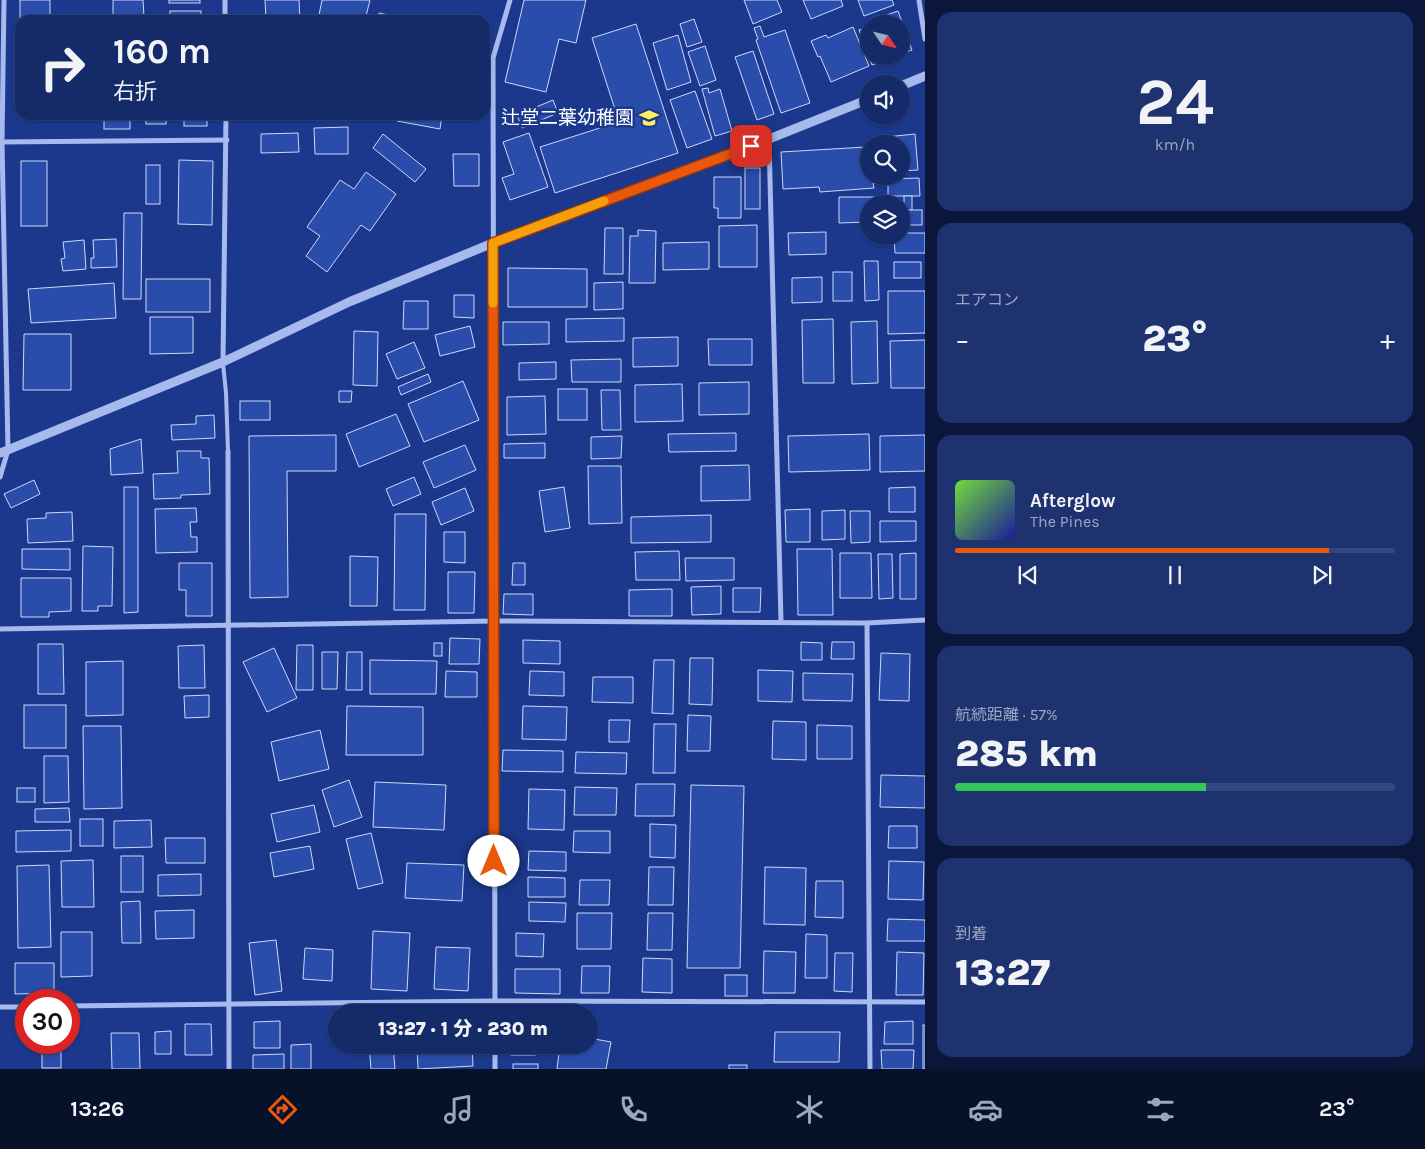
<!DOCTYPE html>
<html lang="ja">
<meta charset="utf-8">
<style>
body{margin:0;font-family:Karla,"Noto Sans JP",sans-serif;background:#1d326f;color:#f1f3f6;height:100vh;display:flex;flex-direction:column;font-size:19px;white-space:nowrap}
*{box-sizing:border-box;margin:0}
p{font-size:16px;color:#9da7c0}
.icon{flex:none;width:28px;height:28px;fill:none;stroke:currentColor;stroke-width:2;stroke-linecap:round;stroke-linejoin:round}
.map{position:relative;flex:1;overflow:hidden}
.side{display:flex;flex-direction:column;gap:12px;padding:12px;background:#0b173a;width:500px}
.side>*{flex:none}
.top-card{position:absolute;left:15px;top:15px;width:475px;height:105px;border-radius:15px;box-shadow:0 1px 4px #0004,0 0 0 1px #33467d;background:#142a69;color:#f1f3f6;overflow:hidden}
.needle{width:32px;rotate:125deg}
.tools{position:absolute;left:860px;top:15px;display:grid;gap:10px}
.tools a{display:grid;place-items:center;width:50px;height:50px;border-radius:50%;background:#142a69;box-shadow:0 1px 4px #0004,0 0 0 1px #33467d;font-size:25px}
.speed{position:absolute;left:15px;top:989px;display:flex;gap:10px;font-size:25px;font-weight:700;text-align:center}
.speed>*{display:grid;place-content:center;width:65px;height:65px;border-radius:50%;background:#142a69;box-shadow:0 1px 4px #0004,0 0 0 1px #33467d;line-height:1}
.speed .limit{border:8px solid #d22;background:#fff;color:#111}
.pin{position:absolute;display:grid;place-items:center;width:42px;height:42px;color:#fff;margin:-21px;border-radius:10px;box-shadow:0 2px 8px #0006}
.me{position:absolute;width:55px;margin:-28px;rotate:0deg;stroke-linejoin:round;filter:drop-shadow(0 0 4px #0008)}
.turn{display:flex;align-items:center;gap:18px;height:105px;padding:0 15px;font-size:22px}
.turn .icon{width:65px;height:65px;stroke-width:2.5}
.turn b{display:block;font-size:35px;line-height:42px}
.big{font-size:38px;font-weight:800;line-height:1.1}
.side .card{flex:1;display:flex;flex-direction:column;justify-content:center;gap:8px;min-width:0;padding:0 18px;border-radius:15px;background:#1d326f}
.side .dial{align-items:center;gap:0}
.dial b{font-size:65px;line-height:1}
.song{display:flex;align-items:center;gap:15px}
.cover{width:60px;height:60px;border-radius:8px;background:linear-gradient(135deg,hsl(100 70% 55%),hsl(240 70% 35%))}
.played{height:5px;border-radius:2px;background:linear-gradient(90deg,#ea580c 85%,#33467d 85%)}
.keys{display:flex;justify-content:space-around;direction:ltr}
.heat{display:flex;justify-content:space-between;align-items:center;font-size:28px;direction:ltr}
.charge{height:8px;border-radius:4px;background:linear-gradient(90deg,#34c759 57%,#33467d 0)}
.trip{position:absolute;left:328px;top:1004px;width:270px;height:50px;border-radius:25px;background:#142a69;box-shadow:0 1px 4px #0004,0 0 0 1px #33467d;font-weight:800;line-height:50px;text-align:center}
.dock{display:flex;height:80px;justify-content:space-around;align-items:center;background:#08112a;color:#9da7c0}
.dock .icon{width:35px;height:35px}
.dock .selected{color:#ea580c}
.dock b{font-size:22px;color:#f1f3f6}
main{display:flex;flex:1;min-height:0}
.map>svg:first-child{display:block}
.building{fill:#2a4caa;stroke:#ccd9fa}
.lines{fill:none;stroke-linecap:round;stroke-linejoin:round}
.service{stroke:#a7baed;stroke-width:4}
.minor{stroke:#a7baed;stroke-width:5}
.tertiary{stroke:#a7baed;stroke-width:9}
.route-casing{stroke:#983908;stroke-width:12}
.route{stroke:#ea580c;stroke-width:9}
.slow{stroke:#f59e0b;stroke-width:9}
.labels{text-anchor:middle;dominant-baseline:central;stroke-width:5;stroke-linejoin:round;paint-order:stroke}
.poi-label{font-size:19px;fill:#fff;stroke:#1b388c;text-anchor:end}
</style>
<main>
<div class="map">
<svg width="925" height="1069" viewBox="0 0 925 1069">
<rect width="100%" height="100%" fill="#1b388c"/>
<g class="building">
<rect x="20" y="0" width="30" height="20"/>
<polygon points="113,0 143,0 144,17 113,17"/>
<rect x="169" y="0" width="31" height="3"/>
<polygon points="265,0 299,0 300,20 266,20"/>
<polygon points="322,0 370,0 365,20 318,20"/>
<polygon points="524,0 586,0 576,43 559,39 546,92 505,82"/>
<polygon points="744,0 777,0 782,12 753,24"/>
<polygon points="803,0 841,0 843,6 811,19"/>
<polygon points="858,0 892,0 894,5 864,16"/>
<rect x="170" y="11" width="31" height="9"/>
<polygon points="898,11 912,50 901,54 901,24 877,24 880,23 878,18"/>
<polygon points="379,13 412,20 378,20"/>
<polygon points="694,19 702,42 687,47 680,24"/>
<polygon points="636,24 678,153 555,193 540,147 619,122 592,38"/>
<polygon points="760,26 764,37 785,30 810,103 781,113 756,40 758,39 754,28"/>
<polygon points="853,27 869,66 831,82 820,56 818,57 811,41 826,35 828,38"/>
<polygon points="869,27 869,56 896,56 872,65 859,30"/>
<polygon points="678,35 691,82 667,90 653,43"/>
<polygon points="705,46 716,80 700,86 688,52"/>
<polygon points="753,51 774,114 757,120 735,57"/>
<polygon points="708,88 709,93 720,89 732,131 715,136 702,89"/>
<polygon points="695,91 712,139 687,148 670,100"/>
<polygon points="553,100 558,113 522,128 517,115"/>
<rect x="104" y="115" width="26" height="14"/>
<rect x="146" y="115" width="20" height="9"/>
<rect x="184" y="115" width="23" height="11"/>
<polygon points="253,115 296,115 296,117 253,118"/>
<polygon points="398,115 442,115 440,129 397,121"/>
<polygon points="348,127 348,154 315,154 314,128"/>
<polygon points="298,133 299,152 261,153 261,134"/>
<polygon points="529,133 548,187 510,200 502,178 514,174 503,142"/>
<polygon points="383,134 426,169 415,182 373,148"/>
<polygon points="915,134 918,170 901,171 901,144 886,144 886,137"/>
<polygon points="866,147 866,159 869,159 869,176 882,176 882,183 873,183 874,188 820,192 819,187 783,189 781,152"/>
<polygon points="453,154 479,154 479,186 454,186"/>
<polygon points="179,160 213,161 212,225 178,224"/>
<rect x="21" y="161" width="26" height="65"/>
<rect x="146" y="165" width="14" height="39"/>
<rect x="745" y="168" width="15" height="41"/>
<polygon points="366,172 396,194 370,231 361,225 327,272 306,256 320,236 307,227 340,180 354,189"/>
<polygon points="714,177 741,177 741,218 718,218 718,208 714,208"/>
<polygon points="919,178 920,196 888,196 888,179"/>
<rect x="904" y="196" width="8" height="14"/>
<polygon points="839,197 876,197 876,204 869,204 869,222 839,223"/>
<rect x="901" y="210" width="21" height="15"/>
<polygon points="124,213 142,213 141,299 123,299"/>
<polygon points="757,225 757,267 719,267 719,226"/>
<polygon points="605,228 623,228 623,274 604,274"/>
<polygon points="638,230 656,231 655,283 629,283 630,236 638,236"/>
<polygon points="826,232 826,254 789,255 788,233"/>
<polygon points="901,233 925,233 925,253 895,253 894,236 901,236"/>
<polygon points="116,239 117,267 91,268 91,258 94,258 93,240"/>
<polygon points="84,240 86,269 63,271 61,259 65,258 63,242"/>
<polygon points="709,242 709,269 663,270 663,243"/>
<polygon points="864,261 878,261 879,300 865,301"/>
<rect x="894" y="262" width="27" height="16"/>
<polygon points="508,268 587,269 587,307 508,307"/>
<rect x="833" y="272" width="19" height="29"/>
<polygon points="822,277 822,302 792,303 792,278"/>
<rect x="146" y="279" width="64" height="33"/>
<polygon points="623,282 623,309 594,310 594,283"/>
<polygon points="114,283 116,318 31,323 28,289"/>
<polygon points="888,291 925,291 925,333 888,334"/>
<polygon points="454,295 474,295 474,318 454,317"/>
<polygon points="404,301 428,301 428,329 403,329"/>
<polygon points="150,317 193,317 193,353 150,354"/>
<polygon points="624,318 624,341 566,342 566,319"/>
<polygon points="833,319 834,383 803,383 802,320"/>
<polygon points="877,321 878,383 852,384 851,322"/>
<polygon points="503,322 549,322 549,344 503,345"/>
<polygon points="470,326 475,347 440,356 435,335"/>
<polygon points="354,331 378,332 377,386 353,385"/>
<polygon points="24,334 71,334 71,390 23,390"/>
<polygon points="678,337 678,366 633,367 633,338"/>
<polygon points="708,339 752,339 752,365 709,365"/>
<polygon points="925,340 925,388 891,388 890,341"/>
<polygon points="414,342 425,368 397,379 386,354"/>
<polygon points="621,359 621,382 572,382 571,360"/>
<polygon points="556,362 556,379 519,380 519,363"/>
<polygon points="428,374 431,382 401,395 398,387"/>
<polygon points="463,381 479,420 424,442 408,404"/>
<polygon points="749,382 749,414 699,415 699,383"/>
<polygon points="682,384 683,421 635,422 635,385"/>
<rect x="558" y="389" width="29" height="31"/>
<polygon points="601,390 620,390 621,430 602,430"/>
<polygon points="339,391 352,391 351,402 339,402"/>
<polygon points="545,396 546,434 507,435 507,397"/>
<rect x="240" y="401" width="30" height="19"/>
<polygon points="396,414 410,446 359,467 346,434"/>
<polygon points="214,415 215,438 172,440 171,425 196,424 196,416"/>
<polygon points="736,433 736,451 669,452 668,434"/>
<polygon points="869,434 870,470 789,472 788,436"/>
<polygon points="336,435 336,471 287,471 288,597 250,598 249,436"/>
<polygon points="925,435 925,471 880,472 880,436"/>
<polygon points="622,436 621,458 591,459 591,437"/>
<polygon points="141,439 143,473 111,475 110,449"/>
<polygon points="545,443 545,458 504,458 504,444"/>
<polygon points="465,445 476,470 434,488 423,462"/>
<polygon points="177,451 201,451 201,458 209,458 210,494 181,495 181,498 154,499 153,474 178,473"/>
<polygon points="749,465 750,500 701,501 701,466"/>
<polygon points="588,466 621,466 622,523 589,524"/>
<polygon points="414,477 421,494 393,506 386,489"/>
<polygon points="34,480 40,494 11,508 4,494"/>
<polygon points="124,487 138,487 138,612 124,613"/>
<polygon points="564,487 570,528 545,532 539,491"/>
<polygon points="915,487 915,512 889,512 889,488"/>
<polygon points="465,488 474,511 441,525 432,502"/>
<polygon points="196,508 197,522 190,522 191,537 197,537 197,552 156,553 155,509"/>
<polygon points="810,509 810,542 786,542 785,510"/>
<polygon points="845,510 845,539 822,540 822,511"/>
<polygon points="850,511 870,511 870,542 851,543"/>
<polygon points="72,512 73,541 28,543 27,519 46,518 46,513"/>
<polygon points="395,514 426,514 425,610 394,610"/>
<polygon points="711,515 711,542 631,543 631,517"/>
<polygon points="880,521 916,521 916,541 880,542"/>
<polygon points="444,532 465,532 465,563 444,562"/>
<polygon points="83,546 113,547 112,606 98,606 98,611 82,611"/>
<polygon points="22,549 70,549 70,570 22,569"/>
<polygon points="797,549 832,549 833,615 798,615"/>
<polygon points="679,551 680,580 636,580 635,552"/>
<polygon points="840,553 871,553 872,598 840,598"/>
<polygon points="916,553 916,599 900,599 900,554"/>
<polygon points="878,554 892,554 893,598 879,599"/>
<polygon points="350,556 378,557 377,606 350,606"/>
<polygon points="685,558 734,558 734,580 686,581"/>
<polygon points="179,563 212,563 212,616 186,616 186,590 179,590"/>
<polygon points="513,563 525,563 525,585 512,585"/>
<polygon points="448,572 475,572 474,613 448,613"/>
<polygon points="21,578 71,578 71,611 49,612 49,617 21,617"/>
<polygon points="721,586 721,614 692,615 691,587"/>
<polygon points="733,588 761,588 760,612 733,612"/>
<polygon points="672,589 672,616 629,616 629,590"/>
<polygon points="504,594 533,594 533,615 503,614"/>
<polygon points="450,638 480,639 479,664 449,664"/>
<polygon points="523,640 560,641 560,664 523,663"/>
<polygon points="801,642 822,643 822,660 801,660"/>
<polygon points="832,642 854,642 854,659 831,659"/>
<rect x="434" y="643" width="8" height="13"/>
<polygon points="38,644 63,644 64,694 38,694"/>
<polygon points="204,645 205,688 179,688 178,646"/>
<polygon points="297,645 313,645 313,690 296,690"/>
<polygon points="274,648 297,698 267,712 243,662"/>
<polygon points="322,652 338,652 337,689 322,689"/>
<polygon points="347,652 362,652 362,690 346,690"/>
<polygon points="881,653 910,654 909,701 879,700"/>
<polygon points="690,658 713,658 712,705 689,704"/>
<polygon points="370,660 437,661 436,694 370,694"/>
<polygon points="654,660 674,660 673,714 652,713"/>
<polygon points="123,661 123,715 86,716 86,662"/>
<polygon points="758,670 793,671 792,702 758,701"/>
<polygon points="446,671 477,672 477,697 445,697"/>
<polygon points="530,671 564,672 564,696 529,695"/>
<polygon points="803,673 853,674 852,701 803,700"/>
<polygon points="593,677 633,677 633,703 592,702"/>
<polygon points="209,695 209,717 185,718 184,696"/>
<rect x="24" y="705" width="42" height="43"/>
<polygon points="347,706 423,707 423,755 346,755"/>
<polygon points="523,706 567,707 566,740 522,739"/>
<polygon points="688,715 711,716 710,751 687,751"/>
<polygon points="609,720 630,720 629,742 609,742"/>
<polygon points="773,721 806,722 806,760 772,759"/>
<polygon points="654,724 676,724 675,773 653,773"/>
<polygon points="817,725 852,726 852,759 817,759"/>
<polygon points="83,726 121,726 122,808 84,809"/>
<polygon points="320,730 329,769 279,781 271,742"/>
<polygon points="503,750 563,751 563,772 502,771"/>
<polygon points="576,752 627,753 626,774 575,773"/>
<polygon points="44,756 68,756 69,802 44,803"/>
<polygon points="881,775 925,776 925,808 880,807"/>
<polygon points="349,780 362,817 334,827 322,790"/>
<polygon points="375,782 446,785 444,830 373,827"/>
<polygon points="636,784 675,784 674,816 635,816"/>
<polygon points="691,785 744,786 740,968 687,968"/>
<polygon points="575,787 617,788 616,815 574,815"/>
<rect x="17" y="788" width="18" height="14"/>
<polygon points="529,789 565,790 564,830 528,829"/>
<polygon points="314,805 320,832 277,842 271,814"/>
<polygon points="69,808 70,822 35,822 35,809"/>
<rect x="80" y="819" width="23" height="27"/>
<polygon points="151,820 152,847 114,848 114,821"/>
<polygon points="650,824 676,825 675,858 650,857"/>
<polygon points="889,826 917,826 917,848 888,848"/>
<polygon points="71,830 71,851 16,852 16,831"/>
<polygon points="574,831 610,831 610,853 573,852"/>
<polygon points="371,833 383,883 358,889 346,839"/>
<polygon points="165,838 205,838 205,863 166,863"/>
<polygon points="310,846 314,869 274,877 270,853"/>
<polygon points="529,851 566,852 566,871 528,870"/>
<rect x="121" y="856" width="22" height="36"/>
<polygon points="93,860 94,907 62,907 61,861"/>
<polygon points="889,861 924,862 923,900 888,899"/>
<polygon points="407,863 464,865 462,901 405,898"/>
<polygon points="49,865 51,947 18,948 17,866"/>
<polygon points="649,867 674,867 673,905 648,905"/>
<polygon points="765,867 806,868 805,925 764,924"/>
<polygon points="201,874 201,895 158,896 158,875"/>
<polygon points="528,877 565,878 565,897 528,897"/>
<polygon points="580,880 610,880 609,905 579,905"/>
<polygon points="816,881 843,881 843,918 815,917"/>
<polygon points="140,901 141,943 122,943 121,902"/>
<polygon points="529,902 566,903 565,922 529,921"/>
<polygon points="194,910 194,938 156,939 155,911"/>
<polygon points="577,913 612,913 611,949 577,949"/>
<polygon points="648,913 673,913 672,950 647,950"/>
<polygon points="888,919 925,920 925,941 887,941"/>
<polygon points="373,931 410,933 407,991 371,989"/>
<polygon points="61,932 92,932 92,976 61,977"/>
<polygon points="516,933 544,934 543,957 516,956"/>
<polygon points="806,934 827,935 827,978 805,978"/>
<polygon points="276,940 282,991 255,995 249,943"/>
<polygon points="436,947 470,948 468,991 434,989"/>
<polygon points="305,948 333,950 332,981 303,979"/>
<polygon points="764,951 796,952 795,993 763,993"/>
<polygon points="897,952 924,953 923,995 896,995"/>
<polygon points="835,953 853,953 852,992 834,991"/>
<polygon points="643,958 672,959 672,993 642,992"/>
<polygon points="15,963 54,963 54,993 15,994"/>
<polygon points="582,966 610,966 609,993 581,993"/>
<polygon points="515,969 560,969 560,994 515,993"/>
<rect x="725" y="975" width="22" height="21"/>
<polygon points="280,1021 280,1048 254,1048 254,1022"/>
<polygon points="913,1021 913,1044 884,1044 885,1022"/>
<polygon points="185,1024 211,1024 212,1055 185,1055"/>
<rect x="923" y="1025" width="2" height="44"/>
<polygon points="171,1031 171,1054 155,1054 155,1032"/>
<polygon points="775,1032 840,1032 839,1062 774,1062"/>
<polygon points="111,1033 139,1033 140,1069 112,1069"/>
<polygon points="589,1038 611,1042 606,1069 557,1069 560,1045 589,1045"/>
<rect x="42" y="1042" width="19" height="26"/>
<polygon points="311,1044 311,1069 291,1069 291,1045"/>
<polygon points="369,1045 393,1045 395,1069 371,1069"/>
<polygon points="417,1045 472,1045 473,1066 418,1069"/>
<rect x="511" y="1045" width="24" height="10"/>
<polygon points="881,1050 914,1050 913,1069 882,1069"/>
<polygon points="284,1054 284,1069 253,1069 253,1055"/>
<rect x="513" y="1064" width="25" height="5"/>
<rect x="729" y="1065" width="18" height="4"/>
</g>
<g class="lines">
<polyline class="service" points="223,363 226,393 228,451"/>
<g class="minor">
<polyline points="225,0 225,20"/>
<polyline points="919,0 925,39"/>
<polyline points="769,139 781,622"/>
<polyline points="0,142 227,140"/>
<polyline points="223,362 226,115"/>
<polyline points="228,451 229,1069"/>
<polyline points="0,477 8,450 2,142 4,0"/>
<polyline points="867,623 870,1069"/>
<polyline points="0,629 494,621 867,623 925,620"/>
<polyline points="69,1006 494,1001 925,1002"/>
<polyline points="0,1007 26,1007"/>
<polyline points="495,1012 493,58 510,0"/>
<polyline points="495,1045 495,1069"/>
</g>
<g class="tertiary">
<polyline points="901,86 925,76"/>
<polyline points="0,453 223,362 349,302 493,243 769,139 869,99"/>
</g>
</g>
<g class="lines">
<defs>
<polyline id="route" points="494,861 493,243 751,146"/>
</defs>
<use href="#route" class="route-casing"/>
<use href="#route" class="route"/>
<polyline class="slow" points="493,303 493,243 604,201"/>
</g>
<defs>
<symbol id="school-bare" viewBox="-9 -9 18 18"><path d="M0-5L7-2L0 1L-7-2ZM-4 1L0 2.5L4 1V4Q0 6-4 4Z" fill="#ffee63" stroke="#1b388c" stroke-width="2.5" paint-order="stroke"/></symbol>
</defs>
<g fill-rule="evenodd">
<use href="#school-bare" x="635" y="104" width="28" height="28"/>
</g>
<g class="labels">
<g class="poi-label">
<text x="634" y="118">辻堂二葉幼稚園</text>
</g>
</g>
</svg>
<div class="tools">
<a><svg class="needle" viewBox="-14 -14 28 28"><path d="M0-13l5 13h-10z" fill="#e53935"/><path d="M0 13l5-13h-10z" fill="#9da7c0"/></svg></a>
<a><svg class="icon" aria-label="sound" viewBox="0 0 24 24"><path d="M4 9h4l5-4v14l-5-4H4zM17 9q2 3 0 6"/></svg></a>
<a><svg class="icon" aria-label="search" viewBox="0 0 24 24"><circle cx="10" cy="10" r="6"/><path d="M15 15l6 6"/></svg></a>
<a><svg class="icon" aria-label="layers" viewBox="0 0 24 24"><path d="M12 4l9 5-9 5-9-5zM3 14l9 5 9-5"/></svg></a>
</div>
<div class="speed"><div class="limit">30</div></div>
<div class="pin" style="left:751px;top:146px;background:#d93025"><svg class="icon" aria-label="arrive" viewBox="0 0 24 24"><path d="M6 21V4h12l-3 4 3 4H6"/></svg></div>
<svg class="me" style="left:494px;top:861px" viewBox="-20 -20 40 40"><circle r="19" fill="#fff"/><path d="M0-13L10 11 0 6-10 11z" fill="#ea580c"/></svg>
<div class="trip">13:27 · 1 分 · 230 m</div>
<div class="top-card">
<div class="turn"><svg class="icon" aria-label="right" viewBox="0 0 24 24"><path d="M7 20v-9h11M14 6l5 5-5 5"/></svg><div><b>160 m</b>右折</div></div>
</div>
</div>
<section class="side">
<div class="card dial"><b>24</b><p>km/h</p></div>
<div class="card"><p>エアコン</p>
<div class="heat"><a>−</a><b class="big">23°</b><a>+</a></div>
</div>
<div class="card">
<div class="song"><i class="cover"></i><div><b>Afterglow</b><p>The Pines</p></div></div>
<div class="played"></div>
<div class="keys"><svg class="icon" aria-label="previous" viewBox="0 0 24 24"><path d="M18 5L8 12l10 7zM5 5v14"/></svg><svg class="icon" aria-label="pause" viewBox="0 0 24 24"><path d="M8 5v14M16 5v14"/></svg><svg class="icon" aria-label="next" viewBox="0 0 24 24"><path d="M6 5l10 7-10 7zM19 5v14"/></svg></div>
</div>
<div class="card"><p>航続距離 · 57%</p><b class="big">285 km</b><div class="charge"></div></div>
<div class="card"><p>到着</p><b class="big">13:27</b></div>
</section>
</main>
<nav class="dock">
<b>13:26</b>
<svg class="icon selected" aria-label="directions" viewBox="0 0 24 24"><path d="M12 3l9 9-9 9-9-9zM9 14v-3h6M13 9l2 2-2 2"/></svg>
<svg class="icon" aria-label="music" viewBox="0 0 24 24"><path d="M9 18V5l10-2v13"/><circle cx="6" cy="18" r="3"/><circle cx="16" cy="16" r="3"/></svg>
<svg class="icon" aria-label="phone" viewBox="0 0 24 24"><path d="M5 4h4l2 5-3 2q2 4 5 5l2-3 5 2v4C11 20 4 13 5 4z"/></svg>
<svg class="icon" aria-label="climate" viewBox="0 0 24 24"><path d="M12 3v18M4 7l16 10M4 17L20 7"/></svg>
<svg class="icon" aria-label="car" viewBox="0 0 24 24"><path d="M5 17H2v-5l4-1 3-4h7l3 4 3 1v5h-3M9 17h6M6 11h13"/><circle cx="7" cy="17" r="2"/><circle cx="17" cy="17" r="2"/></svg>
<svg class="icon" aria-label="filters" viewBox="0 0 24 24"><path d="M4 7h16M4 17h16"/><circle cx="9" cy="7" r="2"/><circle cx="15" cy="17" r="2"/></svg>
<b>23°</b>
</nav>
